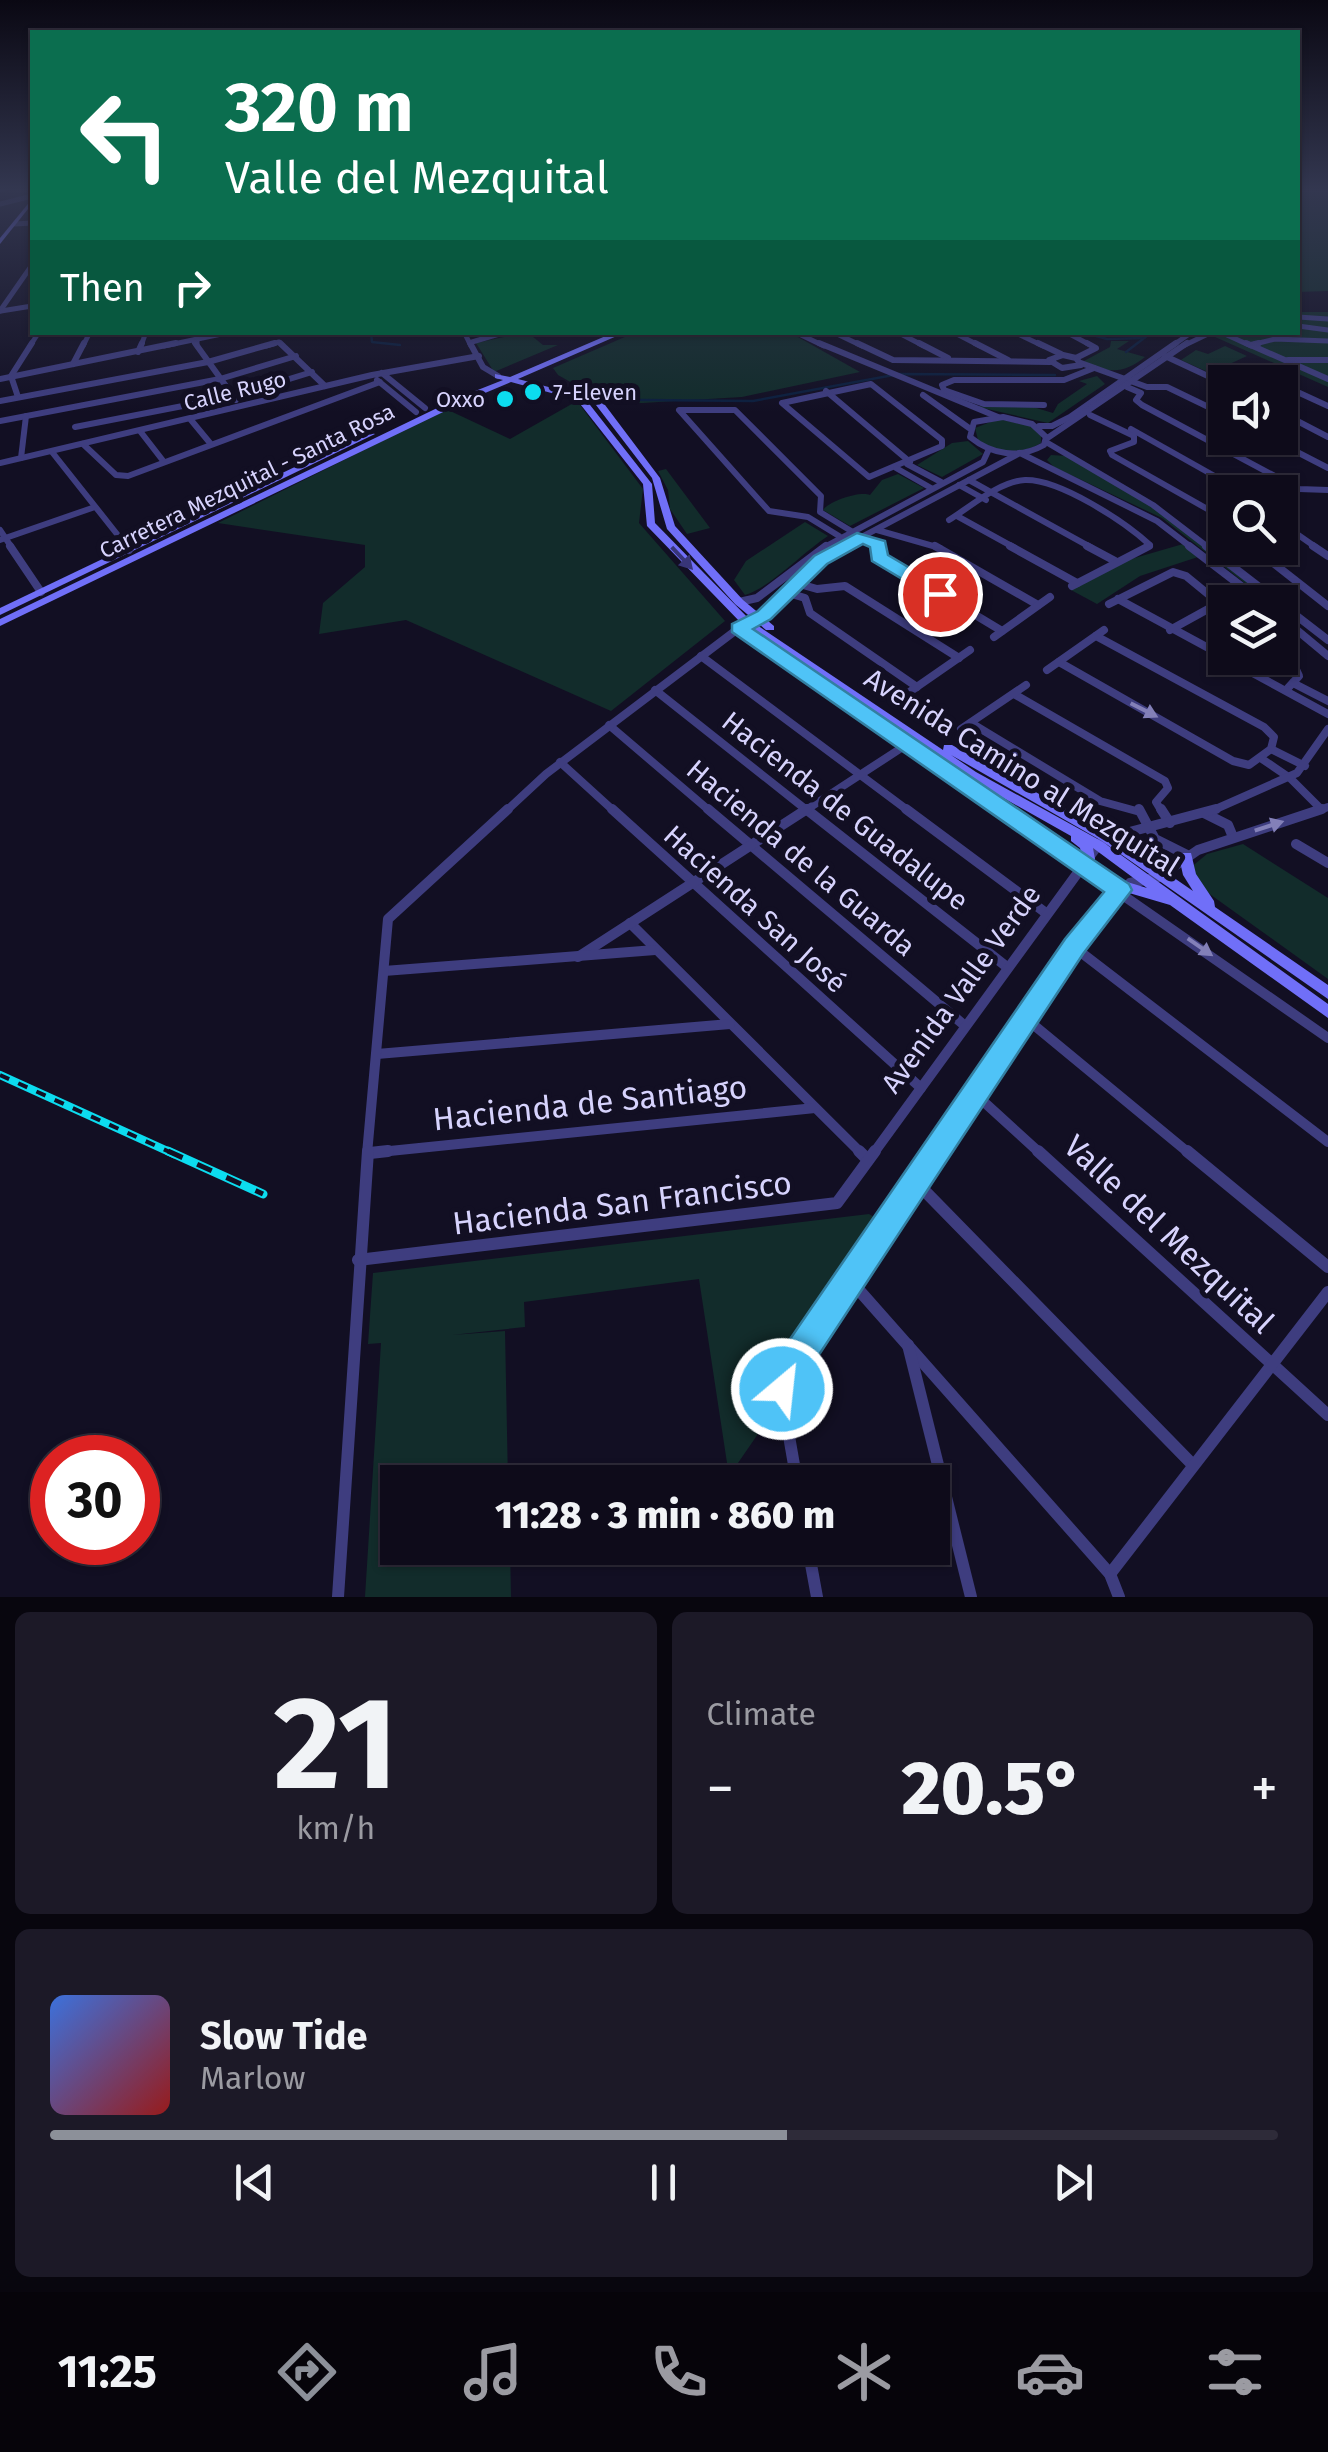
<!DOCTYPE html>
<meta charset="utf-8">
<style>
body{margin:0;font-family:"Fira Sans",sans-serif;background:#1c1927;color:#f1f3f6;height:100vh;display:flex;flex-direction:column;font-size:38px;white-space:nowrap}
*{box-sizing:border-box;margin:0}
p{font-size:32px;color:#9b9ba2}
.icon{flex:none;width:55px;height:55px;fill:none;stroke:currentColor;stroke-width:2;stroke-linecap:round;stroke-linejoin:round}
.map{position:relative;height:1597px;overflow:hidden}
.panel{display:flex;flex-direction:column;gap:15px;padding:15px;background:#08060e;flex:1}
.panel>*{flex:none}
.banner{position:absolute;left:30px;top:30px;width:1270px;height:305px;border-radius:0px;box-shadow:0 2px 8px #0004,0 0 0 2px #2e2b39;background:#0b6e4f;color:#fff;overflow:hidden}
.tools{position:absolute;left:1208px;top:365px;display:grid;gap:20px}
.tools a{display:grid;place-items:center;width:90px;height:90px;border-radius:0px;background:#0e0b1a;box-shadow:0 2px 8px #0004,0 0 0 2px #2e2b39;font-size:50px}
.speed{position:absolute;left:30px;top:1435px;display:flex;gap:20px;font-size:50px;font-weight:700;text-align:center}
.speed>*{display:grid;place-content:center;width:130px;height:130px;border-radius:50%;background:#0e0b1a;box-shadow:0 2px 8px #0004,0 0 0 2px #2e2b39;line-height:1}
.speed .limit{border:15px solid #d22;background:#fff;color:#111}
.pin{position:absolute;display:grid;place-items:center;width:85px;height:85px;color:#fff;margin:-42px;border:5px solid #fff;border-radius:50%;box-shadow:0 2px 10px #0007}
.me{position:absolute;width:110px;margin:-55px;rotate:28deg;stroke-linejoin:round;filter:drop-shadow(0 0 8px #0008)}
.turn{display:flex;align-items:center;gap:35px;height:210px;padding:0 30px;font-size:45px}
.turn .icon{width:130px;height:130px;stroke-width:2.5}
.turn b{display:block;font-size:70px;line-height:85px}
.then{display:flex;align-items:center;height:95px;padding:0 30px;background:#0003;gap:20px;font-size:38px}
.big{font-size:75px;font-weight:800;line-height:1.1}
.panel .tile{flex:1;display:flex;flex-direction:column;justify-content:center;gap:15px;min-width:0;padding:0 35px;border-radius:15px;background:#1c1927}
.panel .dial{align-items:center;gap:0}
.dial b{font-size:130px;line-height:1}
.song{display:flex;align-items:center;gap:30px}
.cover{width:120px;height:120px;border-radius:15px;background:linear-gradient(135deg,hsl(220 70% 55%),hsl(0 70% 35%))}
.played{height:10px;border-radius:5px;background:linear-gradient(90deg,#8c9099 60%,#2e2b39 60%)}
.keys{display:flex;justify-content:space-around;direction:ltr}
.heat{display:flex;justify-content:space-between;align-items:center;font-size:55px;direction:ltr}
.panel .tiles{flex:1;display:grid;gap:15px;grid-template-columns:1fr 1fr}
.tile:last-child{grid-column:span 2}
.trip{position:absolute;left:380px;top:1465px;width:570px;height:100px;border-radius:0px;background:#0e0b1a;box-shadow:0 2px 8px #0004,0 0 0 2px #2e2b39;font-weight:800;line-height:100px;text-align:center}
.menu{display:flex;height:160px;justify-content:space-around;align-items:center;background:#06040a;color:#9b9ba2}
.menu .icon{width:70px;height:70px}
.menu .on{color:#8c9099}
.menu b{font-size:45px;color:#f1f3f6}
.map>svg:first-child{display:block}
.green{fill:#122c2b}
.lines{fill:none;stroke-linecap:round;stroke-linejoin:round}
.stream{stroke:#0c1f3e;stroke-width:2.5}
.street-far4{stroke:#3e3d7f;stroke-width:5}
.street-far3{stroke:#3e3d7f;stroke-width:6}
.street-far2{stroke:#3e3d7f;stroke-width:8}
.street-far1{stroke:#3e3d7f;stroke-width:10}
.street{stroke:#3e3d7f;stroke-width:12}
.secondary{fill:#706ff8;fill-rule:evenodd}
.rail-far1-casing{stroke:#0cdcef;stroke-width:8}
.rail-casing{stroke:#0cdcef;stroke-width:9}
.rail-far1{stroke:#120f23;stroke-width:4;stroke-dasharray:10;stroke-linecap:butt}
.rail{stroke:#120f23;stroke-width:5;stroke-dasharray:16;stroke-linecap:butt}
.oneway{fill:#383578}
.oneway2{fill:#8380b8}
.route{fill:#4fc3f7;stroke:#337fa1;stroke-width:2.5}
.poi-dot{fill:#0cdcef;stroke:#120f23;stroke-width:4}
.labels{text-anchor:middle;dominant-baseline:central;stroke-width:10;stroke-linejoin:round;paint-order:stroke}
.far-street-label{font-size:22px;fill:#d7d3fd;stroke:#120f23}
.far-poi-label{font-size:22px;fill:#d7d3fd;stroke:#120f23;text-anchor:start}
.street-label{font-size:28px;fill:#d7d3fd;stroke:#120f23}
.near-street-label{font-size:32px;fill:#d7d3fd;stroke:#120f23}
</style>
<div class="map">
<svg width="1328" height="1597" viewBox="0 0 1328 1597">
<rect width="100%" height="100%" fill="#120f23"/>
<g class="green">
<polygon points="1298,191 1328,191 1328,291 1298,292"/>
<polygon points="1298,312 1328,312 1328,387 1206,333 1298,332"/>
<polygon points="527,332 543,345 558,345 494,372 476,343"/>
<polygon points="789,332 860,372 742,397 642,403 604,401 558,375 553,368 634,333"/>
<path d="M1111,341H1129L1117,349L1145,357C1123,374 1109,374 1084,361L1110,347Z"/>
<polygon points="1225,346 1247,356 1210,373 1181,360 1196,350 1208,354"/>
<polygon points="1097,376 1105,384 1048,423 974,406 1033,407 1053,413 1058,404 1087,384 1079,381"/>
<polygon points="577,401 643,489 639,523 725,621 611,711 406,620 319,634 323,603 365,567 365,545 218,523 446,409 510,439"/>
<path d="M998,419L1031,426L1041,435V443C1021,455 998,453 978,440L975,428Z"/>
<polygon points="968,441 983,454 942,477 917,465 952,443"/>
<polygon points="1051,455 1067,456 1161,512 1275,602 1269,602 1162,518 1054,467 1047,460"/>
<polygon points="666,469 710,528 687,534 670,509 668,490 658,471"/>
<path d="M898,474L924,488L850,526L823,510C830,501 859,491 870,495L882,480Z"/>
<path d="M805,522L828,536C803,552 770,588 745,595L734,580L746,561Z"/>
<polygon points="1183,544 1201,556 1140,576 1097,604 1071,590 1114,564"/>
<polygon points="1243,844 1328,898 1328,979 1204,890 1190,868 1207,854"/>
<polygon points="869,1214 874,1217 766,1375 771,1415 729,1476 699,1279 524,1302 525,1327 452,1335 505,1331 508,1482 398,1482 398,1548 510,1548 511,1597 365,1597 381,1343 368,1344 373,1273"/>
</g>
<g class="lines">
<g class="stream">
<polyline points="371,332 372,342 400,345"/>
<polyline points="1082,332 1107,339 1144,338"/>
<polyline points="1126,352 1152,332"/>
<polyline points="641,400 753,401 899,374 1055,375"/>
</g>
<g class="street-far4">
<polyline points="0,190 6,188"/>
<polyline points="0,204 32,196"/>
<polyline points="15,224 32,223"/>
<polyline points="0,311 32,265"/>
<polyline points="1,311 32,306"/>
<polyline points="1298,317 1328,319"/>
<polyline points="1298,326 1328,330"/>
<polyline points="464,332 471,346"/>
<polyline points="795,332 824,346"/>
<polyline points="833,332 862,346"/>
<polyline points="897,332 924,346"/>
<polyline points="953,332 980,346"/>
<polyline points="1014,332 1043,346"/>
<polyline points="1066,332 1092,346"/>
<polyline points="1092,332 1133,332"/>
<polyline points="1227,335 1251,346"/>
<polyline points="472,342 506,332"/>
<polyline points="1251,345 1275,339 1328,341"/>
<polyline points="30,346 39,332"/>
<polyline points="83,346 90,332"/>
<polyline points="141,346 146,332"/>
<polyline points="164,346 231,332"/>
<polyline points="197,346 197,332"/>
<polyline points="266,346 279,342 283,346"/>
<polyline points="1172,346 1192,332"/>
<polyline points="1183,346 1212,332"/>
</g>
<g class="street-far3">
<polyline points="195,343 236,400"/>
<polyline points="280,343 325,386"/>
<polyline points="470,343 483,367 498,376"/>
<polyline points="819,343 998,417"/>
<polyline points="857,343 893,360 1050,362"/>
<polyline points="919,343 948,358"/>
<polyline points="975,343 1008,360"/>
<polyline points="1038,343 1061,354"/>
<polyline points="1246,343 1328,379"/>
<polyline points="1251,345 1259,343"/>
<polyline points="138,352 142,343"/>
<polygon points="1063,355 1076,358 1081,365 1062,368 1049,360"/>
<polyline points="1165,356 1225,384"/>
<polyline points="1076,358 1096,348 1087,343"/>
<polyline points="1288,360 1328,360"/>
<polyline points="1081,363 1147,387 1167,387 1225,415"/>
<polyline points="73,364 84,343"/>
<polyline points="382,373 425,408"/>
<polyline points="1209,376 1239,367 1276,382"/>
<polyline points="0,379 176,343"/>
<polyline points="377,380 416,412"/>
<polygon points="871,384 942,440 942,446 869,477 782,403"/>
<polyline points="1280,384 1328,406"/>
<polyline points="1127,387 1141,393 1136,400 1142,405 1299,489 1328,490"/>
<polyline points="826,391 910,462"/>
<polyline points="923,395 969,428"/>
<polyline points="18,397 11,376 32,343"/>
<polyline points="0,401 208,362 275,343"/>
<polyline points="1044,405 984,404 944,390 942,385 954,380 1064,380 1094,368"/>
<polyline points="1280,412 1328,437"/>
<polyline points="1090,415 1134,436 1134,442 1110,451 1112,455 1225,519"/>
<path d="M1003,417L1032,424L1046,437L1044,445C1019,459 992,455 970,437L974,422Z"/>
<polyline points="191,420 210,443"/>
<polyline points="0,421 220,379 296,356"/>
<polyline points="1039,426 1052,426 1070,417 1176,343"/>
<polyline points="75,427 234,396 312,372"/>
<polyline points="1131,429 1243,492"/>
<polyline points="140,431 164,462"/>
<polyline points="1270,438 1328,468"/>
<polyline points="1046,439 1187,343"/>
<polyline points="1046,442 1153,505 1209,548"/>
<polyline points="83,444 116,475 128,476 380,382"/>
<polyline points="52,452 128,548"/>
<polyline points="1020,453 1157,521 1192,548"/>
<polyline points="21,458 26,416"/>
<polyline points="0,463 372,375 479,356"/>
<polyline points="907,464 941,482"/>
<polyline points="896,468 931,488"/>
<polyline points="969,480 1092,548"/>
<polyline points="959,485 986,500"/>
<polyline points="957,516 1015,548"/>
<path d="M949,520C970,507 1000,481 1025,480C1060,479 1125,522 1150,545L1144,548"/>
<polyline points="0,530 12,548"/>
<polyline points="877,530 940,548"/>
<polyline points="1280,531 1294,532 1317,548"/>
<polyline points="839,536 808,517 769,511 679,410 735,410 821,496 820,512 879,548"/>
<polyline points="0,540 95,507"/>
<polyline points="823,548 983,462 989,449"/>
<polyline points="841,548 1018,454"/>
</g>
<g class="street-far2">
<polyline points="10,546 41,592"/>
<polyline points="126,546 129,550"/>
<polyline points="879,546 879,557 1002,631"/>
<polyline points="935,546 1038,605"/>
<polyline points="1010,546 1077,583"/>
<polyline points="1087,546 1115,561"/>
<polyline points="1189,546 1262,602"/>
<polyline points="1206,546 1328,640"/>
<polyline points="1313,546 1328,556"/>
<polyline points="1254,548 1328,606"/>
<polyline points="796,583 817,589 845,586 959,658"/>
<polyline points="1072,586 1149,546"/>
<polyline points="785,592 805,598 810,613 917,687"/>
<polyline points="1118,599 1225,657"/>
<polyline points="739,602 757,598 826,546"/>
<polyline points="1109,604 1173,572 1186,576 1225,608"/>
<polyline points="1280,616 1328,656"/>
<polyline points="739,628 1003,812"/>
<polyline points="1170,630 1219,603"/>
<polyline points="994,637 1050,597"/>
<polyline points="1280,653 1293,663 1299,676 1288,688"/>
<polyline points="701,656 910,812"/>
<polyline points="1225,658 1328,714"/>
<polyline points="1059,662 1233,761 1249,765 1271,749 1274,737 1264,727 1096,636"/>
<polyline points="1047,670 1104,630"/>
<polyline points="1293,683 1328,701"/>
<polyline points="655,690 809,812"/>
<polyline points="908,693 970,650"/>
<polyline points="1014,694 1165,781 1168,788 1156,802 1162,812"/>
<polyline points="971,723 1100,801 1140,812"/>
<polyline points="609,725 711,812"/>
<polyline points="961,729 1026,685"/>
<polyline points="1271,749 1305,766"/>
<polyline points="1262,759 1290,778 1321,809"/>
<polyline points="560,762 615,812"/>
<path d="M505,812L546,774L739,628C780,607 805,567 845,546"/>
<polyline points="803,812 909,743"/>
<polyline points="1209,812 1297,773 1328,729"/>
<polyline points="1314,812 1328,807"/>
</g>
<g class="street-far1">
<polyline points="612,809 921,1088"/>
<polyline points="708,809 964,1025"/>
<polyline points="806,809 1007,967"/>
<polyline points="906,809 1046,913"/>
<polyline points="999,809 1328,1038"/>
<polyline points="1139,809 1155,839 1187,855"/>
<polyline points="1161,809 1170,823"/>
<polyline points="1204,813 1228,825 1233,837"/>
<polyline points="1296,844 1328,863"/>
<polyline points="630,923 862,1154"/>
<polyline points="1074,947 1328,1142"/>
<polyline points="578,957 807,809"/>
<polyline points="384,971 655,950"/>
<polyline points="1024,1017 1190,1154"/>
<polyline points="377,1054 730,1024"/>
<polyline points="973,1092 1041,1154"/>
<polyline points="370,1153 815,1108"/>
<polyline points="367,1154 388,919 508,809"/>
<polyline points="873,1154 1098,845 1107,838 1216,809"/>
<polyline points="935,1154 1074,947 1130,883 1159,877 1198,850 1322,809"/>
</g>
<g class="street">
<polyline points="859,1151 868,1160"/>
<polyline points="1038,1151 1328,1415"/>
<polyline points="1187,1151 1328,1267"/>
<polyline points="370,1153 388,1151"/>
<polyline points="914,1180 1192,1464"/>
<polyline points="358,1260 837,1203 875,1151"/>
<polyline points="850,1280 1110,1574 1119,1597"/>
<polyline points="908,1345 971,1597"/>
<polyline points="797,1482 782,1396 789,1370 936,1151"/>
<polyline points="808,1548 817,1597"/>
<polyline points="1110,1574 1328,1292"/>
<polyline points="338,1597 368,1151"/>
</g>
<g class="secondary">
<polygon points="32,199 32,204 0,244 0,238"/>
<polygon points="615,332 626,332 518,379 583,396 652,484 655,523 751,621 943,750 944,745 952,745 1112,835 1193,891 1183,875 1179,857 1181,853 1191,853 1196,874 1214,901 1215,907 1328,985 1328,999 1102,841 951,755 976,772 1103,842 1328,1004 1328,1018 1170,905 1119,890 1117,886 1119,882 1124,881 1147,888 1093,848 1095,859 1093,863 1083,863 1080,848 1071,841 1071,836 968,778 743,625 647,526 643,484 577,400 511,382 466,401 0,626 0,619 460,397 503,380 495,378 495,374 510,377"/>
<polygon points="571,384 577,384 602,401 660,478 675,526 743,600 774,626 774,630 766,630 735,604 667,529 652,478 596,405 571,388"/>
<polygon points="368,432 375,434 0,615 0,608"/>
</g>
<defs>
<polyline id="rail-far1" points="0,1075 174,1154"/>
<polyline id="rail" points="168,1151 263,1194"/>
</defs>
<use href="#rail-far1" class="rail-far1-casing"/>
<use href="#rail" class="rail-casing"/>
<use href="#rail-far1" class="rail-far1"/>
<use href="#rail" class="rail"/>
</g>
<defs><path id="oneway-solid" d="M-6-.8H1V-3.2L6.5 0L1 3.2V.8H-6Z" transform="scale(2.5)"/></defs>
<use class="oneway" href="#oneway-solid" transform="translate(682 558) rotate(47)"/>
<g class="oneway2">
<use href="#oneway-solid" transform="translate(1144 710) rotate(27)"/>
<use href="#oneway-solid" transform="translate(1269 826) rotate(-18)"/>
<use href="#oneway-solid" transform="translate(1200 947) rotate(35)"/>
</g>
<linearGradient id="sky" x2="0" y2="1"><stop stop-color="#0a0813"/><stop offset="0.46" stop-color="#333750"/><stop offset="1" stop-color="#333750" stop-opacity="0"/></linearGradient>
<rect width="1328" height="412" fill="url(#sky)"/>
<polygon class="route" points="857,533 885,541 888,555 947,590 947,598 934,598 872,561 870,547 863,544 827,564 771,619 753,629 1129,884 1132,890 1083,954 803,1379 795,1401 782,1406 770,1401 765,1389 777,1358 1065,939 1104,892 732,632 732,624 758,611 814,556"/>
<g class="poi-dot">
<circle cx="533" cy="392" r="10"/>
<circle cx="505" cy="399" r="10"/>
</g>
<g class="labels">
<g class="far-street-label">
<text transform="translate(235 391) rotate(-14)">Calle Rugo</text>
<text transform="translate(247 481) rotate(-26)">Carretera Mezquital - Santa Rosa</text>
</g>
<g class="far-poi-label">
<text x="553" y="392">7-Eleven</text>
<text x="485" y="399" text-anchor="end">Oxxo</text>
</g>
<g class="street-label">
<text transform="translate(1022 772) rotate(32)">Avenida Camino al Mezquital</text>
<text transform="translate(845 811) rotate(38)">Hacienda de Guadalupe</text>
<text transform="translate(801 858) rotate(40)">Hacienda de la Guarda</text>
<text transform="translate(755 909) rotate(42)">Hacienda San José</text>
<text transform="translate(961 989) rotate(-54)">Avenida Valle Verde</text>
</g>
<g class="near-street-label">
<text transform="translate(590 1103) rotate(-6)">Hacienda de Santiago</text>
<text transform="translate(622 1203) rotate(-7)">Hacienda San Francisco</text>
<text transform="translate(1169 1234) rotate(43)">Valle del Mezquital</text>
</g>
</g>
</svg>
<div class="tools">
<a><svg class="icon" aria-label="sound" viewBox="0 0 24 24"><path d="M4 9h4l5-4v14l-5-4H4zM17 9q2 3 0 6"/></svg></a>
<a><svg class="icon" aria-label="search" viewBox="0 0 24 24"><circle cx="10" cy="10" r="6"/><path d="M15 15l6 6"/></svg></a>
<a><svg class="icon" aria-label="layers" viewBox="0 0 24 24"><path d="M12 4l9 5-9 5-9-5zM3 14l9 5 9-5"/></svg></a>
</div>
<div class="speed"><div class="limit">30</div></div>
<div class="pin" style="left:940px;top:594px;background:#d93025"><svg class="icon" aria-label="arrive" viewBox="0 0 24 24"><path d="M6 21V4h12l-3 4 3 4H6"/></svg></div>
<svg class="me" style="left:782px;top:1389px" viewBox="-20 -20 40 40"><circle r="17" fill="#4fc3f7" stroke="#fff" stroke-width="3"/><path d="M0-11L8 9 0 5-8 9z" fill="#fff"/></svg>
<div class="trip">11:28 · 3 min · 860 m</div>
<div class="banner">
<div class="turn"><svg class="icon" aria-label="left" viewBox="0 0 24 24"><path d="M17 20v-9H6M10 6l-5 5 5 5"/></svg><div><b>320 m</b>Valle del Mezquital</div></div>
<div class="then">Then<svg class="icon" aria-label="right" viewBox="0 0 24 24"><path d="M7 20v-9h11M14 6l5 5-5 5"/></svg></div>
</div>
</div>
<section class="panel">
<div class="tiles">
<div class="tile dial"><b>21</b><p>km/h</p></div>
<div class="tile"><p>Climate</p>
<div class="heat"><a>−</a><b class="big">20.5°</b><a>+</a></div>
</div>
<div class="tile">
<div class="song"><i class="cover"></i><div><b>Slow Tide</b><p>Marlow</p></div></div>
<div class="played"></div>
<div class="keys"><svg class="icon" aria-label="previous" viewBox="0 0 24 24"><path d="M18 5L8 12l10 7zM5 5v14"/></svg><svg class="icon" aria-label="pause" viewBox="0 0 24 24"><path d="M8 5v14M16 5v14"/></svg><svg class="icon" aria-label="next" viewBox="0 0 24 24"><path d="M6 5l10 7-10 7zM19 5v14"/></svg></div>
</div>
</div>
</section>
<nav class="menu">
<b>11:25</b>
<svg class="icon on" aria-label="directions" viewBox="0 0 24 24"><path d="M12 3l9 9-9 9-9-9zM9 14v-3h6M13 9l2 2-2 2"/></svg>
<svg class="icon" aria-label="music" viewBox="0 0 24 24"><path d="M9 18V5l10-2v13"/><circle cx="6" cy="18" r="3"/><circle cx="16" cy="16" r="3"/></svg>
<svg class="icon" aria-label="phone" viewBox="0 0 24 24"><path d="M5 4h4l2 5-3 2q2 4 5 5l2-3 5 2v4C11 20 4 13 5 4z"/></svg>
<svg class="icon" aria-label="climate" viewBox="0 0 24 24"><path d="M12 3v18M4 7l16 10M4 17L20 7"/></svg>
<svg class="icon" aria-label="car" viewBox="0 0 24 24"><path d="M5 17H2v-5l4-1 3-4h7l3 4 3 1v5h-3M9 17h6M6 11h13"/><circle cx="7" cy="17" r="2"/><circle cx="17" cy="17" r="2"/></svg>
<svg class="icon" aria-label="filters" viewBox="0 0 24 24"><path d="M4 7h16M4 17h16"/><circle cx="9" cy="7" r="2"/><circle cx="15" cy="17" r="2"/></svg>
</nav>
